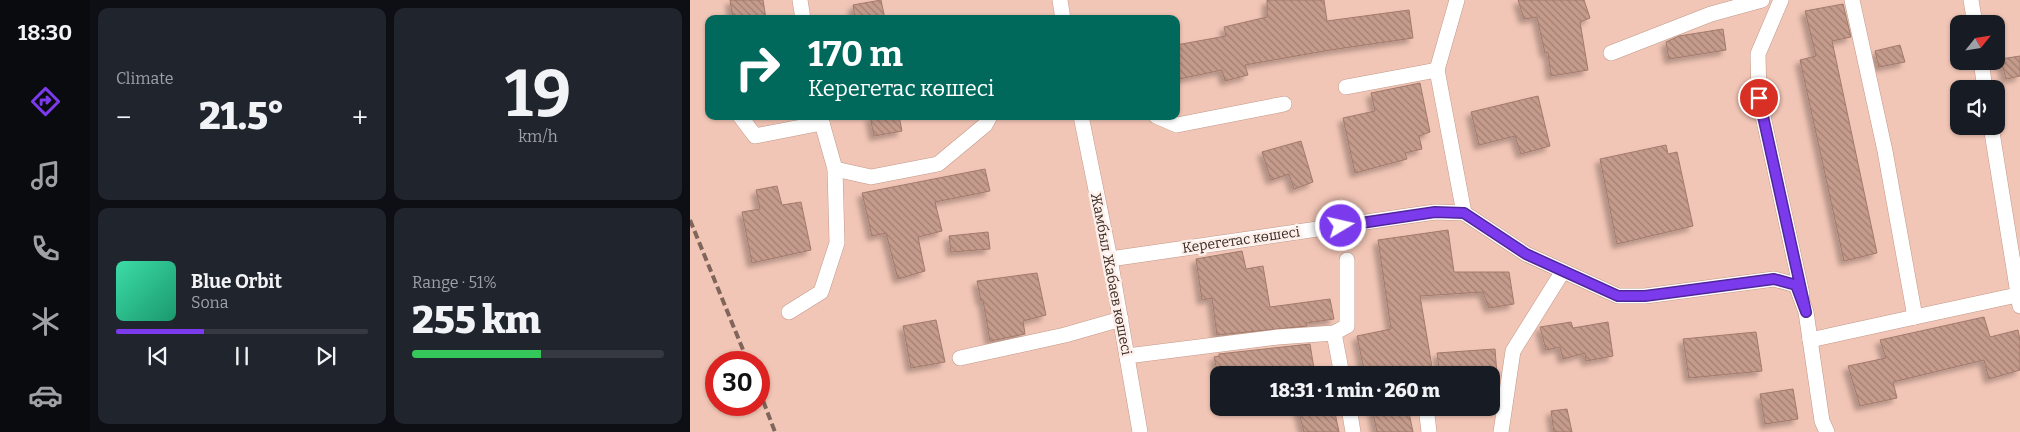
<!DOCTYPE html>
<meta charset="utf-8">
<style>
body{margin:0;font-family:Bitter,serif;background:#20242c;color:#f1f3f6;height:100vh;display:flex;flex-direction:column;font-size:19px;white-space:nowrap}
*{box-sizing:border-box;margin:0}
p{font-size:16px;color:#9ea1a6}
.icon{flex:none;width:28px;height:28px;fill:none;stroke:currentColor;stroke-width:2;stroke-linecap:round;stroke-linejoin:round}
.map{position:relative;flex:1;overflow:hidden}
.details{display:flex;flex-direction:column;gap:8px;padding:8px;background:#0d0f14;width:600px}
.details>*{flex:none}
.guide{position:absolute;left:15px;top:15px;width:475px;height:105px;border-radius:10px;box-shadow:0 1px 4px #0004;background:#00695c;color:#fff;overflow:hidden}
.needle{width:32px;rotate:60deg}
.buttons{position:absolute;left:1260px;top:15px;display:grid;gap:10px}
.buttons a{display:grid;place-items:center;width:55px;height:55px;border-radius:10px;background:#171b24;box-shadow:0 1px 4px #0004;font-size:25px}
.speed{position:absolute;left:15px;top:351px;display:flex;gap:10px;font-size:25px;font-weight:700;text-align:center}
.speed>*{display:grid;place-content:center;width:65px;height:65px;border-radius:50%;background:#171b24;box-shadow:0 1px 4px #0004;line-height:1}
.speed .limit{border:8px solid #d22;background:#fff;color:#111}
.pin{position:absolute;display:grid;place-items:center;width:42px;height:42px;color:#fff;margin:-21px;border:2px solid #fff;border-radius:50%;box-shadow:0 1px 5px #0007}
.me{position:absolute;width:55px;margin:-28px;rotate:81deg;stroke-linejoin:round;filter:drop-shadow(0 0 4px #0008)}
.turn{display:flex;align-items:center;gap:18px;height:105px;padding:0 20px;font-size:22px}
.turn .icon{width:65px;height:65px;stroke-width:2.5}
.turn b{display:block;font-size:35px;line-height:42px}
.big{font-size:38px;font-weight:800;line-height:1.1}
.details .widget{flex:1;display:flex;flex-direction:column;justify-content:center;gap:8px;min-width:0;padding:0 18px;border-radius:10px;background:#20242c}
.details .dial{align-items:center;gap:0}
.dial b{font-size:65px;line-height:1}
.song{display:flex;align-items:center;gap:15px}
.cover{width:60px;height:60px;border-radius:8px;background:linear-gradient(135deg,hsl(160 70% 55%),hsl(160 70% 35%))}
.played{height:5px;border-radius:2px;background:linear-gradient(90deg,#7c3aed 35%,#363941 35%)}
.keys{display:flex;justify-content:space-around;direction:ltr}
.heat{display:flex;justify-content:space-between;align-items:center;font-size:28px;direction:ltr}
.charge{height:8px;border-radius:4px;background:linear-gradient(90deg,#34c759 51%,#363941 0)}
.details .tiles{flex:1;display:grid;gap:8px;grid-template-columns:repeat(2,1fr)}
.trip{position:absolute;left:520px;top:366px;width:290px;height:50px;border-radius:10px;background:#171b24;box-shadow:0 1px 4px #0004;font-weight:800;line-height:50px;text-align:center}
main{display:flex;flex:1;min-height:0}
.tab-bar{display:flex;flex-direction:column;width:90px;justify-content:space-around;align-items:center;background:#090b0e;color:#9ea1a6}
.tab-bar .icon{width:35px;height:35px}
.tab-bar .current{color:#7c3aed}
.tab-bar b{font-size:22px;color:#f1f3f6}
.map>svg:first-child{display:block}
.building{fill:url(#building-back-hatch);stroke:#a27a6c;filter:url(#shadow)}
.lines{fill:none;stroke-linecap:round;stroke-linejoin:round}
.minor-casing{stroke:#c29989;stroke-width:16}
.minor{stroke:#fff;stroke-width:15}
.rail{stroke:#80655b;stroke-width:4;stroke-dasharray:8 4;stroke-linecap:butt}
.route-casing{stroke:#51269a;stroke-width:12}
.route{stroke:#7c3aed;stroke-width:9}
.labels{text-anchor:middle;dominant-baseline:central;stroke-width:5;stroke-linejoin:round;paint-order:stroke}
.street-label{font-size:14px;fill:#3b2b24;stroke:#fdefea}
</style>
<main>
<nav class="tab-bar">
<b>18:30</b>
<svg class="icon current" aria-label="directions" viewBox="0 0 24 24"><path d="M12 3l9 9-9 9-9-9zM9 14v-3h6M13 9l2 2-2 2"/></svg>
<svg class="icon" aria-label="music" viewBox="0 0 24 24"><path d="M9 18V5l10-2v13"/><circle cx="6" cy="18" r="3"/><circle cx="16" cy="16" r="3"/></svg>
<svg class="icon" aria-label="phone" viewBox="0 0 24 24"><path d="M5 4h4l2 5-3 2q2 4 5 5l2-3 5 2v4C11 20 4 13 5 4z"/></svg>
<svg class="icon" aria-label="climate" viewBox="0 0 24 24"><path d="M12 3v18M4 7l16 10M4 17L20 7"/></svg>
<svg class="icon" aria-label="car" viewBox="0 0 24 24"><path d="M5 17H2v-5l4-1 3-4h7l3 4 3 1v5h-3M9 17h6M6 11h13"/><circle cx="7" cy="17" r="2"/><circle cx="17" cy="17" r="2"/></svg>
</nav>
<section class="details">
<div class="tiles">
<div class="widget"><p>Climate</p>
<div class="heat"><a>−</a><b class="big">21.5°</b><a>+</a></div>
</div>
<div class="widget dial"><b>19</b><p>km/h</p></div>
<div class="widget">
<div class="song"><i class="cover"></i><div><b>Blue Orbit</b><p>Sona</p></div></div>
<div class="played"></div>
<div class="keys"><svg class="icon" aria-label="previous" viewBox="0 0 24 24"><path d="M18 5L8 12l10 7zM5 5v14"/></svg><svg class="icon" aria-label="pause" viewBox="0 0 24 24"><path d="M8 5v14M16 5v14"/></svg><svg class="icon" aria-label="next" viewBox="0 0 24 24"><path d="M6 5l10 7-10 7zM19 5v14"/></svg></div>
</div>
<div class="widget"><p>Range · 51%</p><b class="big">255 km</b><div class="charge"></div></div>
</div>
</section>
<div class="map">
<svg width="1330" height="432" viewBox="0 0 1330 432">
<defs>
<pattern id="building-back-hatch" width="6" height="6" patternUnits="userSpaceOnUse" patternTransform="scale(1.25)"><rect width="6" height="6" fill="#c59b8c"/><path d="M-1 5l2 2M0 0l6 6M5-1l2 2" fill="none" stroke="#a17f72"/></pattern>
<filter id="shadow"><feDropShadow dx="-4.5" dy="4.5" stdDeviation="2.5" flood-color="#0004"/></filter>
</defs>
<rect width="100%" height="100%" fill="#f2c6b6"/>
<g class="building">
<polygon points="40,0 73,0 76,19 43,19"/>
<polygon points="191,0 195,19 165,19 163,5"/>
<polygon points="577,0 634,0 637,21 719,10 723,38 640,50 555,65 558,75 535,81 532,70 489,79 486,69 486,45 536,36 534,27 577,17"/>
<polygon points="828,0 894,0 900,18 890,22 898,70 861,76 858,52 855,53 847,17 834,19"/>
<polygon points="1153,4 1161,37 1142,41 1187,253 1154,261 1110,60 1126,56 1115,11"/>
<polygon points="1033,29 1036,50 979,59 976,42 989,36"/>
<polygon points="1210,45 1215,62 1189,67 1185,51"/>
<polygon points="1330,56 1330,76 1316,79 1311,59"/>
<polygon points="730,83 740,132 729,136 732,149 715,153 717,159 665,173 653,118 685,111 681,93"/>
<polygon points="848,96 860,146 831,154 825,136 789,145 781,112"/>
<polygon points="180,116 209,116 212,131 184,136"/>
<polygon points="611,141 623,182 604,189 599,174 581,180 572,152"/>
<polygon points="976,145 978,154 987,152 1003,226 927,244 910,159"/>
<polygon points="295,169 300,191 245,202 252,231 228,237 235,271 208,279 196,233 182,236 172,193"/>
<polygon points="87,186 92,205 111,202 121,250 62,263 52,212 70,209 66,190"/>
<polygon points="758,230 764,272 819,272 824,304 799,308 793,292 730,296 742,367 712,373 712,375 675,375 667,336 701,329 688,240"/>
<polygon points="298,232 300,249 261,252 259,236"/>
<polygon points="552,251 556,269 573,266 580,307 640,299 644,319 616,323 617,326 527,335 522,298 512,300 506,259"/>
<polygon points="347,273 356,315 333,321 335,334 300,341 293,300 291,301 287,281"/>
<polygon points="1294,317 1300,337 1328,330 1330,340 1330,370 1299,379 1294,360 1203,382 1207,398 1170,406 1158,366 1196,358 1190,340"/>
<polygon points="246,320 255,362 221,368 213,326"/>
<polygon points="881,322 883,328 918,322 923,356 896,361 895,353 873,359 870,347 856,350 850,327"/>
<polygon points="1066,332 1072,371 999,378 993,339"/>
<polygon points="620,344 625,375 587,375 586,368 556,375 528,375 524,357 529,356 529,354"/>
<polygon points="805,349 807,375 750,375 747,353"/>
<polygon points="1103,389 1108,419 1075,424 1070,394"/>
<polygon points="608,408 644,408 649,432 614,432"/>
<polygon points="682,408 718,408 723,432 687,432"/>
<polygon points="877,409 882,432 864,432 861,411"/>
</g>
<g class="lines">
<defs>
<g id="minor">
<polyline points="110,0 113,19"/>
<polyline points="370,0 373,19"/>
<polyline points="767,0 747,70 774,213"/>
<polyline points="1091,0 1068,54 1069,98 1112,294"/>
<polyline points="1162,0 1195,151 1225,317 1327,295"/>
<polyline points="1281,0 1285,24"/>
<polyline points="921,53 1021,14 1072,0"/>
<polyline points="1291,61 1295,89"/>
<polyline points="656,87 747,70"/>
<polyline points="50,116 65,136 132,123"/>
<polyline points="391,116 420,259 450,432"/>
<polyline points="466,116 487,125 594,104"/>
<polyline points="1301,126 1330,306"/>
<polyline points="145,169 181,177 248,164 295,125 300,116"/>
<polyline points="420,259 745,212 774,213 836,254 928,296 955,296 1084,279 1106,285 1116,312 1132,421 1137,432"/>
<polyline points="99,312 131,292 147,243 145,169 130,116"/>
<polyline points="644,333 652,375"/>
<polyline points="1120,340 1225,317"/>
<polyline points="437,356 588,337 644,333 657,326 657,260"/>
<polyline points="270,358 375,335 431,319"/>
<polyline points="659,408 663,432"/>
<polyline points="737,415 739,432"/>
<polyline points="811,432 823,351 873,271"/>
</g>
</defs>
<use href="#minor" class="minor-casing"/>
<use href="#minor" class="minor"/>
<g class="rail">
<polyline points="0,220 58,362"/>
<polyline points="69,390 85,432"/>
</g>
</g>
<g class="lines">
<defs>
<polyline id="route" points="651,226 745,212 774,213 836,254 928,296 955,296 1084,279 1106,285 1116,312 1069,98"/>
</defs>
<use href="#route" class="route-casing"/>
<use href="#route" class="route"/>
</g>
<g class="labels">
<g class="street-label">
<text transform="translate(551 240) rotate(-8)">Керегетас көшесі</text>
<text transform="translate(421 274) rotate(79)">Жамбыл Жабаев көшесі</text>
</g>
</g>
</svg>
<div class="buttons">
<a><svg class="needle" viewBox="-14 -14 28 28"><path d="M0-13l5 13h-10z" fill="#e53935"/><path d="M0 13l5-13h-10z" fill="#9ea1a6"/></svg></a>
<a><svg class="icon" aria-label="sound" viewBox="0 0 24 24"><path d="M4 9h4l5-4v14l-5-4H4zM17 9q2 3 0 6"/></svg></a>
</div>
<div class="speed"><div class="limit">30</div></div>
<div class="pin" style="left:1069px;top:98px;background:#d93025"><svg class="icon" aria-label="arrive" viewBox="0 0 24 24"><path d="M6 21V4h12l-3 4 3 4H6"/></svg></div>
<svg class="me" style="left:651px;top:226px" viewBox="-20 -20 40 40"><circle r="17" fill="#7c3aed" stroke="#fff" stroke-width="3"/><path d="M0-11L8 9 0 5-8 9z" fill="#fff"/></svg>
<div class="trip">18:31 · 1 min · 260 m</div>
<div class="guide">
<div class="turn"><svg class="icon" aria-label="right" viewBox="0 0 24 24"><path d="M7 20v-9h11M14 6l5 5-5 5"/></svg><div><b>170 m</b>Керегетас көшесі</div></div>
</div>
</div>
</main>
